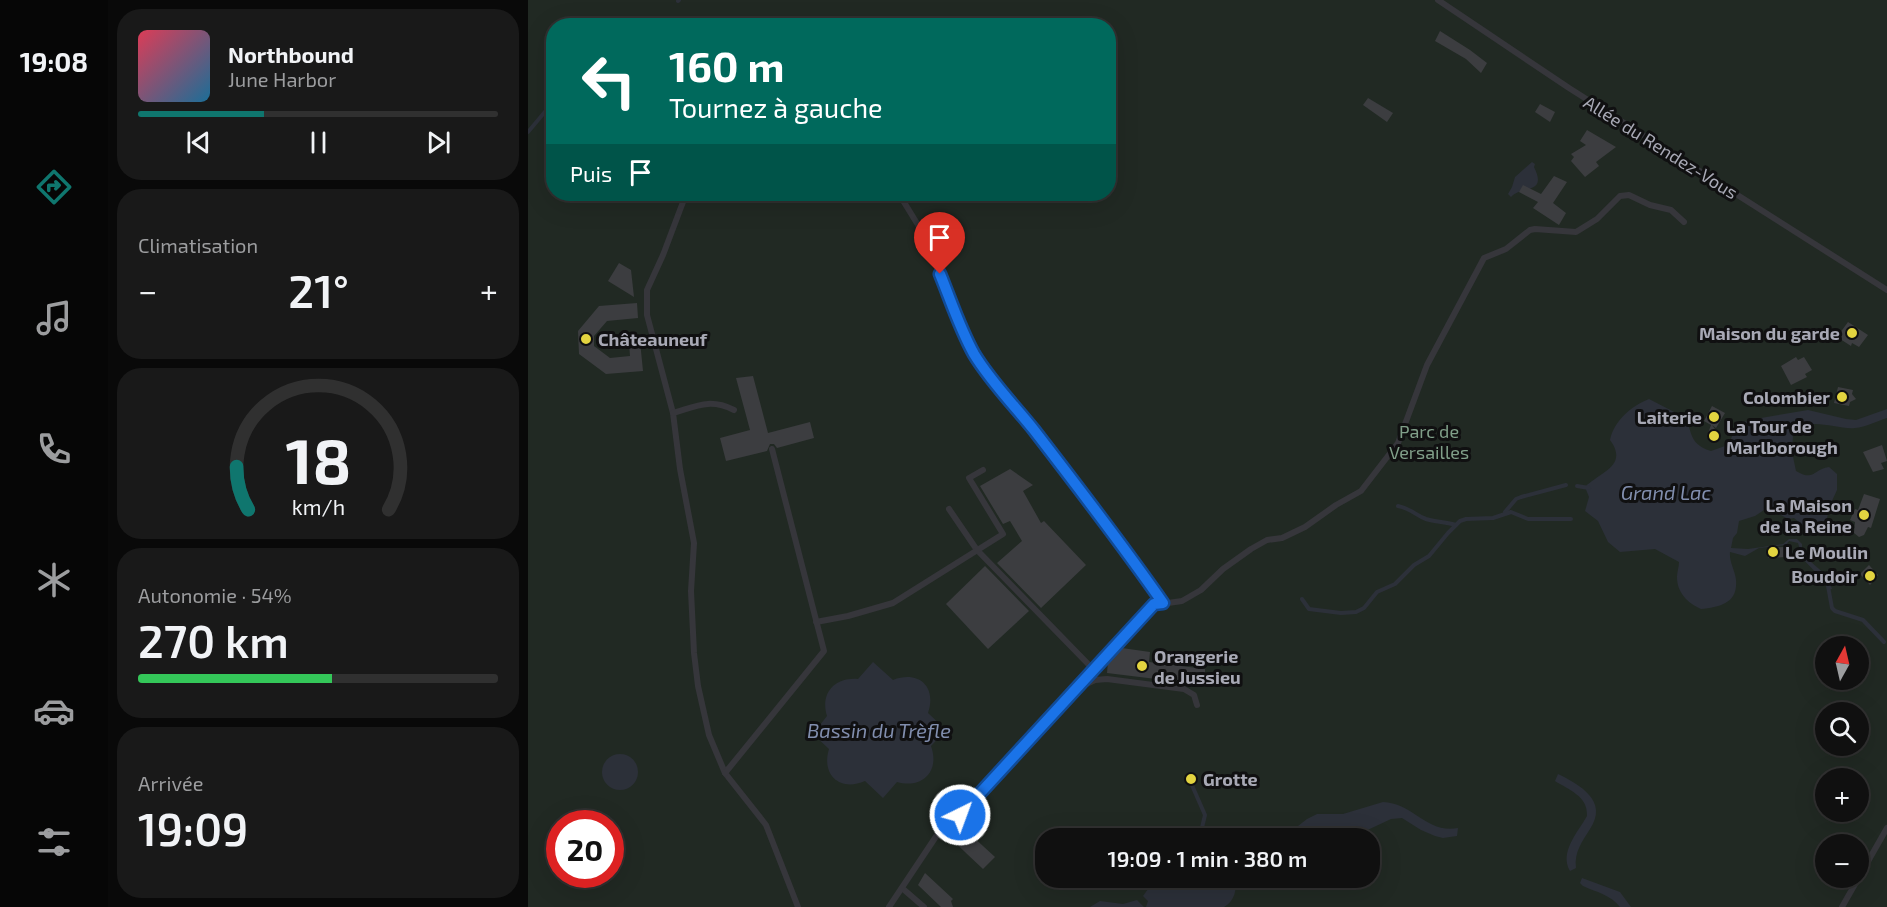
<!DOCTYPE html>
<html lang="fr">
<meta charset="utf-8">
<style>
body{margin:0;font-family:"Exo 2",sans-serif;background:#191919;color:#f1f3f6;height:100vh;display:flex;flex-direction:column;font-size:22px;white-space:nowrap}
*{box-sizing:border-box;margin:0}
p{font-size:20px;color:#9c9d9f}
.icon{flex:none;width:33px;height:33px;fill:none;stroke:currentColor;stroke-width:2;stroke-linecap:round;stroke-linejoin:round}
.map{position:relative;flex:1;overflow:hidden}
.side{display:flex;flex-direction:column;gap:9px;padding:9px;background:#090909;width:420px}
.side>*{flex:none}
.hud{position:absolute;left:18px;top:18px;width:570px;height:183px;border-radius:24px;box-shadow:0 6px 24px #0002,0 0 0 2px #303030;background:#00695c;color:#fff;overflow:hidden}
.needle{width:39px;rotate:8deg}
.fabs{position:absolute;left:1287px;top:636px;display:grid;gap:12px}
.fabs a{display:grid;place-items:center;width:54px;height:54px;border-radius:50%;background:#101010;box-shadow:0 6px 24px #0002,0 0 0 2px #303030;font-size:30px}
.speed{position:absolute;left:18px;top:810px;display:flex;gap:12px;font-size:30px;font-weight:700;text-align:center}
.speed>*{display:grid;place-content:center;width:78px;height:78px;border-radius:50%;background:#101010;box-shadow:0 6px 24px #0002,0 0 0 2px #303030;line-height:1}
.speed .limit{border:9px solid #d22;background:#fff;color:#111}
.pin{position:absolute;display:grid;place-items:center;width:51px;height:51px;color:#fff;margin:-62px -26px;border-radius:50% 50% 50% 0;rotate:-45deg;box-shadow:0 0 6px #0007}
.pin .icon{rotate:45deg}
.me{position:absolute;width:66px;margin:-33px;rotate:42deg;stroke-linejoin:round;filter:drop-shadow(0 0 4px #0008)}
.turn{display:flex;align-items:center;gap:21px;height:126px;padding:0 24px;font-size:27px}
.turn .icon{width:78px;height:78px;stroke-width:2.5}
.turn b{display:block;font-size:42px;line-height:51px}
.then{display:flex;align-items:center;height:57px;padding:0 24px;background:#0003;gap:12px;font-size:22px}
.big{font-size:45px;font-weight:600;line-height:1.1}
.side .widget{flex:1;display:flex;flex-direction:column;justify-content:center;gap:9px;min-width:0;padding:0 21px;border-radius:24px;background:#191919}
.side .dial{align-items:center;gap:0}
.dial svg{height:156px;overflow:visible;fill:none;stroke:#303030;stroke-width:7;stroke-linecap:round;text-anchor:middle}
.dial text{fill:#f1f3f6;stroke:none}
.song{display:flex;align-items:center;gap:18px}
.cover{width:72px;height:72px;border-radius:9px;background:linear-gradient(135deg,hsl(350 70% 55%),hsl(200 70% 35%))}
.played{height:6px;border-radius:3px;background:linear-gradient(90deg,#0f766e 35%,#303030 35%)}
.keys{display:flex;justify-content:space-around;direction:ltr}
.heat{display:flex;justify-content:space-between;align-items:center;font-size:33px;direction:ltr}
.charge{height:9px;border-radius:4px;background:linear-gradient(90deg,#34c759 54%,#303030 0)}
.trip{position:absolute;left:507px;top:828px;width:345px;height:60px;border-radius:24px;background:#101010;box-shadow:0 6px 24px #0002,0 0 0 2px #303030;font-weight:600;line-height:60px;text-align:center}
main{display:flex;flex:1;min-height:0}
.dock{display:flex;flex-direction:column;width:108px;justify-content:space-around;align-items:center;background:#060606;color:#9c9d9f}
.dock .icon{width:42px;height:42px}
.dock .current{color:#0f766e}
.dock b{font-size:27px;color:#f1f3f6}
.map>svg:first-child{display:block}
.green{fill:#212923;fill-rule:evenodd}
.water{fill:#2c3039}
.lines{fill:none;stroke-linecap:round;stroke-linejoin:round}
.stream{stroke:#2c3039;stroke-width:4}
.building{fill:#3c3d40}
.service{stroke:#36363b;stroke-width:6}
.route-casing{stroke:#114b97;stroke-width:15}
.route{stroke:#1a73e8;stroke-width:10}
.poi-dot{fill:#e3d440;stroke:#101011;stroke-width:2}
.labels{text-anchor:middle;dominant-baseline:central;stroke-width:6;stroke-linejoin:round;paint-order:stroke}
.street-label{font-size:18px;fill:#a8a9b5;stroke:#101011}
.poi-label{font-size:18px;font-weight:bold;fill:#a8a9b5;stroke:#101011;text-anchor:end}
.park-label{font-size:18px;fill:#809f89;stroke:#101011}
.water-label{font-size:20px;font-style:italic;fill:#818eae;stroke:#101011}
</style>
<main>
<nav class="dock">
<b>19:08</b>
<svg class="icon current" aria-label="directions" viewBox="0 0 24 24"><path d="M12 3l9 9-9 9-9-9zM9 14v-3h6M13 9l2 2-2 2"/></svg>
<svg class="icon" aria-label="music" viewBox="0 0 24 24"><path d="M9 18V5l10-2v13"/><circle cx="6" cy="18" r="3"/><circle cx="16" cy="16" r="3"/></svg>
<svg class="icon" aria-label="phone" viewBox="0 0 24 24"><path d="M5 4h4l2 5-3 2q2 4 5 5l2-3 5 2v4C11 20 4 13 5 4z"/></svg>
<svg class="icon" aria-label="climate" viewBox="0 0 24 24"><path d="M12 3v18M4 7l16 10M4 17L20 7"/></svg>
<svg class="icon" aria-label="car" viewBox="0 0 24 24"><path d="M5 17H2v-5l4-1 3-4h7l3 4 3 1v5h-3M9 17h6M6 11h13"/><circle cx="7" cy="17" r="2"/><circle cx="17" cy="17" r="2"/></svg>
<svg class="icon" aria-label="filters" viewBox="0 0 24 24"><path d="M4 7h16M4 17h16"/><circle cx="9" cy="7" r="2"/><circle cx="15" cy="17" r="2"/></svg>
</nav>
<section class="side">
<div class="widget">
<div class="song"><i class="cover"></i><div><b>Northbound</b><p>June Harbor</p></div></div>
<div class="played"></div>
<div class="keys"><svg class="icon" aria-label="previous" viewBox="0 0 24 24"><path d="M18 5L8 12l10 7zM5 5v14"/></svg><svg class="icon" aria-label="pause" viewBox="0 0 24 24"><path d="M8 5v14M16 5v14"/></svg><svg class="icon" aria-label="next" viewBox="0 0 24 24"><path d="M6 5l10 7-10 7zM19 5v14"/></svg></div>
</div>
<div class="widget"><p>Climatisation</p>
<div class="heat"><a>−</a><b class="big">21°</b><a>+</a></div>
</div>
<div class="widget dial"><svg viewBox="0 0 100 80">
<path d="M14 69A42 42 0 1 1 86 69"/>
<path d="M14 69A42 42 0 0 1 8 47" stroke="#0f766e"/>
<text x="50" y="56" font-size="32" font-weight="700">18</text>
<text x="50" y="72" font-size="11">km/h</text>
</svg></div>
<div class="widget"><p>Autonomie · 54%</p><b class="big">270 km</b><div class="charge"></div></div>
<div class="widget"><p>Arrivée</p><b class="big">19:09</b></div>
</section>
<div class="map">
<svg width="1359" height="907" viewBox="0 0 1359 907">
<rect width="100%" height="100%" fill="#151516"/>
<path class="green" d="M0,0H1359V907H0ZM26,26H580V194H26ZM1298,646H1330V680H1298ZM1298,712H1330V746H1298ZM1298,778H1330V812H1298ZM32,824H82V874H32ZM518,838H842V878H518ZM1298,844H1330V878H1298Z"/>
<g class="water">
<path d="M1004,162L1007,164L1006,167C1020,195 993,185 983,197L980,194L984,187L987,177Z"/>
<path d="M1121,399L1154,416C1167,428 1157,443 1183,451L1197,446L1202,441L1208,427L1212,423L1227,419L1280,410L1318,419L1328,420L1359,409V418C1349,421 1338,427 1327,428C1308,430 1277,414 1265,435L1264,452L1268,471C1287,482 1285,469 1301,467L1309,474V490L1303,503L1299,518L1295,525L1285,530L1278,528L1266,518L1260,519L1253,515L1236,510L1227,516L1211,521L1209,533L1205,538L1203,548L1220,549L1255,544L1261,539H1269L1274,544V554L1299,576L1304,589H1300L1295,580L1271,555L1260,551L1271,552L1272,550L1270,543L1261,541L1258,545L1231,548L1217,556L1202,552C1201,562 1207,570 1208,580C1210,603 1192,607 1173,609C1160,603 1149,593 1149,577C1149,572 1151,567 1151,562L1127,549L1092,552L1080,542L1070,521L1057,511L1061,497L1057,487C1072,472 1101,466 1082,440C1086,421 1103,406 1121,399Z"/>
<path d="M345,662L365,680C391,670 409,687 400,713L418,730L403,746C412,771 395,789 369,782L355,798L337,781C312,792 293,775 301,749L285,734L299,716C292,694 306,677 330,679Z"/>
<circle cx="92" cy="772" r="18"/>
<path d="M1030,774C1052,785 1081,801 1062,829C1054,842 1046,852 1048,868L1042,871C1031,852 1050,832 1059,816C1060,796 1041,790 1027,781Z"/>
<path d="M855,802C885,803 899,834 930,828L929,836L915,838L907,836L893,830L874,818L863,819L831,834L792,837L721,838L770,826L779,819L789,814H815Z"/>
<path d="M625,878H707C709,889 707,901 696,907H618L620,901L615,896L623,885Z"/>
<path d="M1054,878L1092,892L1103,907H1092C1083,895 1068,892 1055,886L1052,883Z"/>
<polygon points="609,900 616,907 562,907 572,901 595,904"/>
</g>
<g class="lines">
<g class="stream">
<polyline points="150,1 151,0"/>
<polyline points="0,132 26,101"/>
<polyline points="1049,486 1061,488"/>
<path d="M870,506C884,509 887,515 898,519C907,522 918,522 928,525"/>
<polyline points="977,512 988,499 993,497 1038,485"/>
<polyline points="1300,586 1304,608 1307,611 1335,620 1356,642"/>
<polyline points="774,599 781,609 813,613 828,612 836,608 849,592 867,584 886,565 901,556 920,533 932,521 938,519 965,518 983,512 1000,519 1043,519"/>
<polyline points="663,783 677,815 672,836"/>
</g>
</g>
<g class="building">
<polygon points="912,31 942,50 959,63 953,73 938,59 907,41"/>
<polygon points="840,98 865,113 859,122 835,105"/>
<polygon points="1012,104 1027,112 1022,122 1007,112"/>
<polygon points="1059,130 1088,147 1068,162 1071,166 1057,177 1043,161 1046,157 1043,154 1058,145 1052,141"/>
<polygon points="1026,176 1039,182 1025,203 1038,213 1031,225 1005,208 1010,202 991,192 995,185 1013,194"/>
<polygon points="91,263 103,270 106,297 80,281"/>
<polygon points="109,303 110,318 79,321 66,336 66,346 82,358 102,356 101,343 112,341 115,371 78,374 51,354 50,331 71,306"/>
<polygon points="1320,322 1340,335 1331,347 1324,343 1323,346 1309,337"/>
<polygon points="1268,357 1270,360 1276,357 1284,370 1277,374 1279,377 1263,385 1253,366"/>
<polygon points="225,376 240,433 282,422 286,438 249,448 246,444 242,444 239,451 198,461 192,438 222,430 208,378"/>
<polygon points="1310,387 1325,390 1324,394 1328,399 1322,402 1321,406 1306,403"/>
<polygon points="1184,406 1197,413 1188,428 1184,425 1192,436 1188,441 1185,442 1180,439 1179,436 1183,425 1176,421"/>
<polygon points="1354,445 1359,461 1353,463 1356,469 1345,472 1335,452"/>
<polygon points="482,469 505,485 495,491 513,523 516,521 558,565 513,608 469,563 494,541 482,521 475,524 452,486"/>
<polygon points="1336,494 1352,499 1343,528 1340,527 1336,535 1331,537 1326,533 1327,522 1322,520 1327,509 1330,510"/>
<polygon points="1256,547 1257,557 1240,558 1239,548"/>
<polygon points="1341,565 1350,575 1342,585 1332,574"/>
<polygon points="457,566 501,611 460,649 418,604"/>
<polygon points="594,648 622,652 621,662 677,669 677,685 579,673 580,662"/>
<polygon points="431,824 467,857 455,869 420,836"/>
<polygon points="397,873 425,899 423,901 425,907 413,907 390,885"/>
</g>
<g class="lines">
<g class="service">
<polyline points="910,0 1041,88 1359,290"/>
<polyline points="158,194 135,255 119,290 119,315 145,413 152,469 166,543 163,591 166,653 170,686 181,735 197,773 238,825 270,907"/>
<polyline points="371,194 398,238 433,327 447,354 466,382 493,413 604,558 635,603"/>
<path d="M145,413C169,406 182,398 206,410"/>
<polyline points="421,509 449,550 565,669"/>
<polyline points="288,622 320,616 365,603 475,534 441,478 455,470"/>
<polyline points="552,687 567,680 579,679 656,689 666,695 669,705"/>
<polyline points="197,773 296,651 244,449"/>
<polyline points="374,888 396,907"/>
<polyline points="361,907 409,835 432,815 626,605 654,601 673,590 695,569 723,549 739,540 754,538 777,527 808,505 833,491 870,443 899,365 956,258 978,249 1002,230 1007,229 1048,232 1069,219 1092,196 1101,195 1122,205 1143,210 1156,222"/>
<polyline points="1314,907 1359,828"/>
</g>
</g>
<g class="lines">
<defs>
<path id="route" d="M412,274C423,301 432,329 446,354C463,382 486,405 506,430C550,487 594,544 635,603L626,604L432,815"/>
</defs>
<use href="#route" class="route-casing"/>
<use href="#route" class="route"/>
</g>
<g class="poi-dot">
<circle cx="1324" cy="333" r="6"/>
<circle cx="58" cy="339" r="6"/>
<circle cx="1314" cy="397" r="6"/>
<circle cx="1186" cy="417" r="6"/>
<circle cx="1186" cy="436" r="6"/>
<circle cx="1336" cy="515" r="6"/>
<circle cx="1245" cy="552" r="6"/>
<circle cx="1342" cy="576" r="6"/>
<circle cx="614" cy="666" r="6"/>
<circle cx="663" cy="779" r="6"/>
</g>
<g class="labels">
<g class="street-label">
<text transform="translate(1133 147) rotate(32)">Allée du Rendez-Vous</text>
</g>
<g class="poi-label">
<text x="1312" y="333">Maison du garde</text>
<text x="70" y="339" text-anchor="start">Châteauneuf</text>
<text x="1302" y="397">Colombier</text>
<text x="1174" y="417">Laiterie</text>
<text x="1198" y="426" text-anchor="start">La Tour de<tspan x="1198" dy="21">Marlborough</tspan></text>
<text x="1324" y="505">La Maison<tspan x="1324" dy="21">de la Reine</tspan></text>
<text x="1257" y="552" text-anchor="start">Le Moulin</text>
<text x="1330" y="576">Boudoir</text>
<text x="626" y="656" text-anchor="start">Orangerie<tspan x="626" dy="21">de Jussieu</tspan></text>
<text x="675" y="779" text-anchor="start">Grotte</text>
</g>
<g class="park-label">
<text x="901" y="431">Parc de<tspan x="901" dy="21">Versailles</tspan></text>
</g>
<g class="water-label">
<text x="1138" y="492">Grand Lac</text>
<text x="351" y="730">Bassin du Trèfle</text>
</g>
</g>
</svg>
<div class="fabs">
<a><svg class="needle" viewBox="-14 -14 28 28"><path d="M0-13l5 13h-10z" fill="#e53935"/><path d="M0 13l5-13h-10z" fill="#9c9d9f"/></svg></a>
<a><svg class="icon" aria-label="search" viewBox="0 0 24 24"><circle cx="10" cy="10" r="6"/><path d="M15 15l6 6"/></svg></a>
<a>+</a>
<a>−</a>
</div>
<div class="speed"><div class="limit">20</div></div>
<div class="pin" style="left:412px;top:274px;background:#d93025"><svg class="icon" aria-label="arrive" viewBox="0 0 24 24"><path d="M6 21V4h12l-3 4 3 4H6"/></svg></div>
<svg class="me" style="left:432px;top:815px" viewBox="-20 -20 40 40"><circle r="17" fill="#1a73e8" stroke="#fff" stroke-width="3"/><path d="M0-11L8 9 0 5-8 9z" fill="#fff"/></svg>
<div class="trip">19:09 · 1 min · 380 m</div>
<div class="hud">
<div class="turn"><svg class="icon" aria-label="left" viewBox="0 0 24 24"><path d="M17 20v-9H6M10 6l-5 5 5 5"/></svg><div><b>160 m</b>Tournez à gauche</div></div>
<div class="then">Puis<svg class="icon" aria-label="arrive" viewBox="0 0 24 24"><path d="M6 21V4h12l-3 4 3 4H6"/></svg></div>
</div>
</div>
</main>
